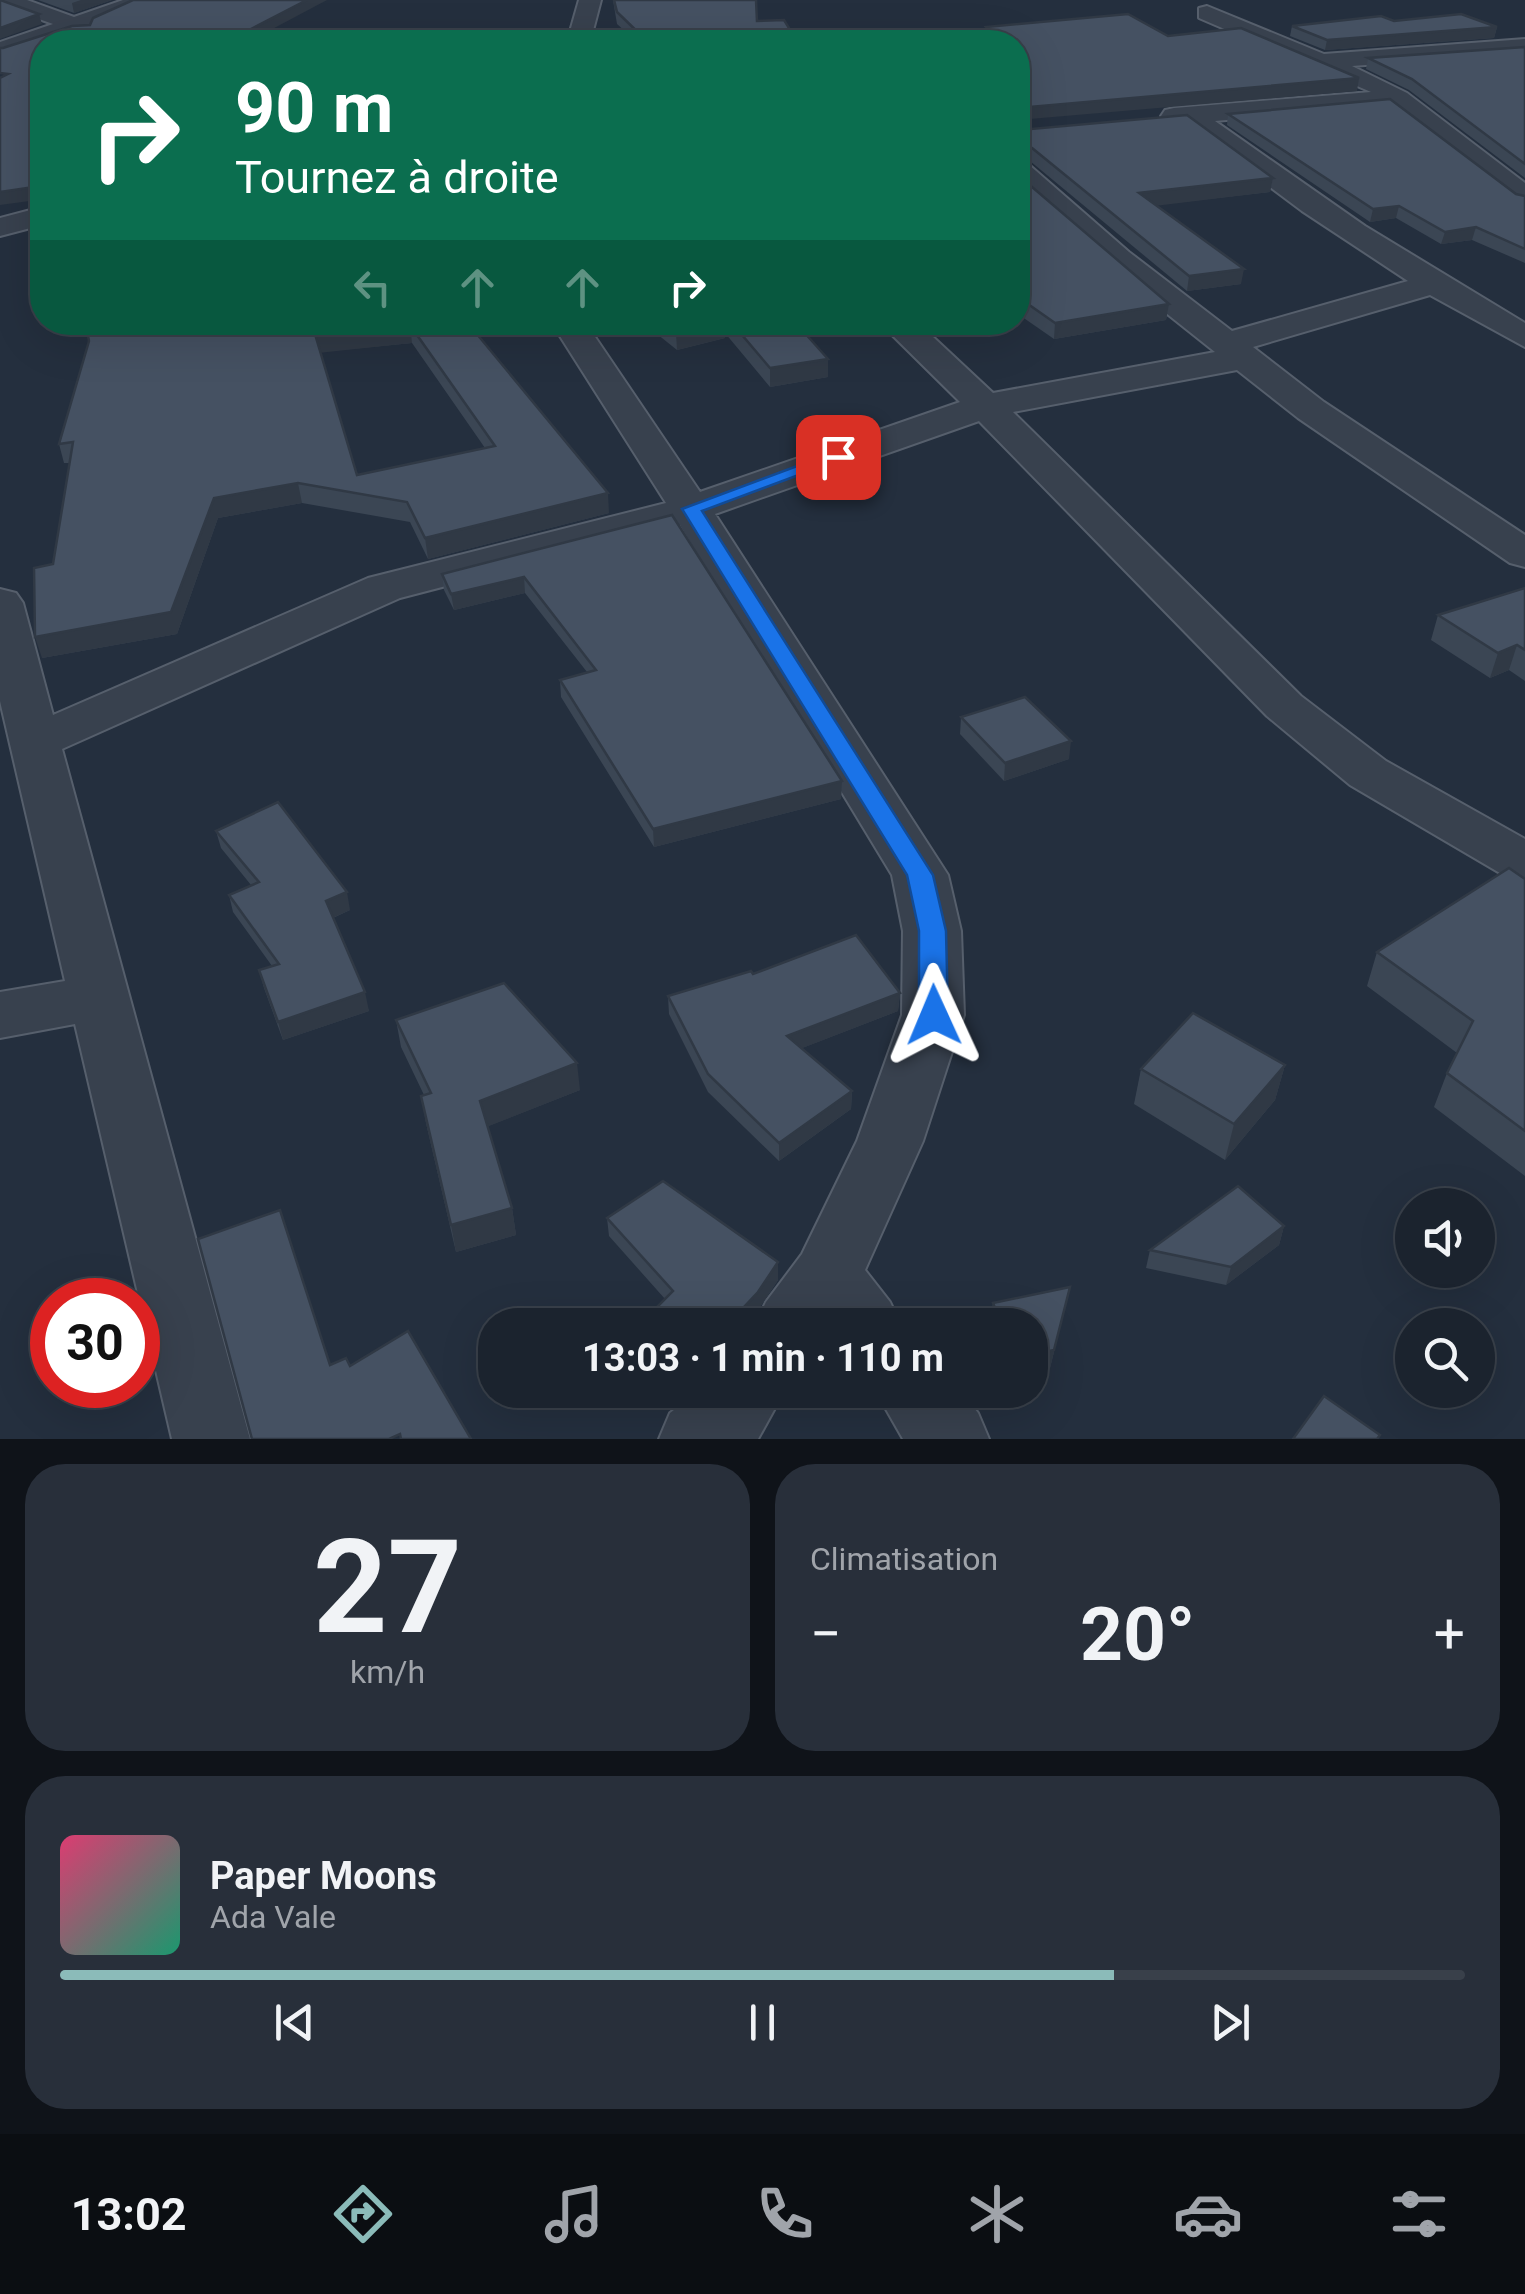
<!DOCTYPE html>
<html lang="fr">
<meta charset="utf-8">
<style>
body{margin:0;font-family:Roboto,sans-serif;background:#282f3a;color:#f1f3f6;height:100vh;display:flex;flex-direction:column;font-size:38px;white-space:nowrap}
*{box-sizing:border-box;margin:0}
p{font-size:32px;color:#a0a4aa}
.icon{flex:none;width:55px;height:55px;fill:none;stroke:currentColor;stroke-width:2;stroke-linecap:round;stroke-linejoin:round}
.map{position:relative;height:1439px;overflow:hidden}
.details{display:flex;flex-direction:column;gap:25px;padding:25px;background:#0f1319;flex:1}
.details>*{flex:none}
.banner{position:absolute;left:30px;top:30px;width:1000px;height:305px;border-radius:40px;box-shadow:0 10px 40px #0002,0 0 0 2px #39404a;background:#0b6e4f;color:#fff;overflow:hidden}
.buttons{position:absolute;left:1395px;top:1188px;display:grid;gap:20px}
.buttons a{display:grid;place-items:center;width:100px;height:100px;border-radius:50%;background:#1b232e;box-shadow:0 10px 40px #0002,0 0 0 2px #39404a;font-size:50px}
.speed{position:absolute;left:30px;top:1278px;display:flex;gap:20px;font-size:50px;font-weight:700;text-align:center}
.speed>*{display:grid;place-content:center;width:130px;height:130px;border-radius:50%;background:#1b232e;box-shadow:0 10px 40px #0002,0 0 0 2px #39404a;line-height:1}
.speed .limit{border:15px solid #d22;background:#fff;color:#111}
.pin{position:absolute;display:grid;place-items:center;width:85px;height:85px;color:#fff;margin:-42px;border-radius:20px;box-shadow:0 5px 15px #0006}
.me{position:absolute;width:110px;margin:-55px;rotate:359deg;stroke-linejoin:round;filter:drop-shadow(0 0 8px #0008)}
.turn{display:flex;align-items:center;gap:35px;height:210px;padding:0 40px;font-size:45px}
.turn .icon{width:130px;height:130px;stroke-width:2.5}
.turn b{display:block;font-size:70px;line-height:85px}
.lanes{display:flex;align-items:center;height:95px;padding:0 40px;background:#0003;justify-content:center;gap:50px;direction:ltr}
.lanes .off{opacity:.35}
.big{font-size:75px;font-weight:700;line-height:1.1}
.details .widget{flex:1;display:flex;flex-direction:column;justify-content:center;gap:15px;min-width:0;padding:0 35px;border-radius:40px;background:#282f3a}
.details .dial{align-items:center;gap:0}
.dial b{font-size:130px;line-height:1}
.song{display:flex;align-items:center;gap:30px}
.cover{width:120px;height:120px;border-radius:15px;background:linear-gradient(135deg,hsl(340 70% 55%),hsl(160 70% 35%))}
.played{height:10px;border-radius:5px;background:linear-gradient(90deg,#8bbbb9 75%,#39404a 75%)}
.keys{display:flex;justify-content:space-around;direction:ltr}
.heat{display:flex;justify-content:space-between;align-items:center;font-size:55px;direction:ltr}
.details .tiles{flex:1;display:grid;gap:25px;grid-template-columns:1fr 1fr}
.widget:last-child{grid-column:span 2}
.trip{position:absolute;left:478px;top:1308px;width:570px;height:100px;border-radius:40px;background:#1b232e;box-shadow:0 10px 40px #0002,0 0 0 2px #39404a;font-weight:700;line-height:100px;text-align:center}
.tabs{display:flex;height:160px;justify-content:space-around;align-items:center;background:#0b0e12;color:#a0a4aa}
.tabs .icon{width:70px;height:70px}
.tabs .selected{color:#8bbbb9}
.tabs b{font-size:45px;color:#f1f3f6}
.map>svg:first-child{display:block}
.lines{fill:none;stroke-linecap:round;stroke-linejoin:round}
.street-casing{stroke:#565f6c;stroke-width:4}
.street{fill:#38414e;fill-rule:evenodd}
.wall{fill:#3b4654;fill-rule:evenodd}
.shaded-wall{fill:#303945}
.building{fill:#455162;stroke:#303945;stroke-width:2.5;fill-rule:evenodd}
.route{fill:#1a73e8;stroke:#114b97;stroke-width:2.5}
</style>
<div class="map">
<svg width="1525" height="1439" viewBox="0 0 1525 1439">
<rect width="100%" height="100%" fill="#242f3e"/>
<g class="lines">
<defs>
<g id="street">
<polygon points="0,0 27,0 74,17 123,0 155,0 92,25 90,32 74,32 6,55 0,54 0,42 53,24 0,5"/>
<polygon points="579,0 601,0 590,42 567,42"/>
<polygon points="1207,6 1324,54 1525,39 1525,53 1352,66 1407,93 1525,183 1525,206 1515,203 1389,106 1215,121 1365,226 1525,323 1525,347 1430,295 1253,347 1324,402 1525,535 1525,567 1510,563 1298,418 1237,370 1013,412 1301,696 1386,761 1525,839 1525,882 1505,876 1350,785 1267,716 979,421 715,514 948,875 961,931 964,1015 923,1141 865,1270 890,1302 901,1325 755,1325 766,1302 802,1254 857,1141 902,1015 903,931 892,875 680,525 400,598 62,749 250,1439 172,1439 75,1024 0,1038 0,992 65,981 0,701 0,589 16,593 23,603 53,715 368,578 666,503 551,322 585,322 700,492 960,402 879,322 917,322 993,393 1215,352 1107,266 1018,185 1018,162 1028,164 1129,252 1232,331 1408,281 1302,211 1185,123 1165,122 1161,116 1165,110 1174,108 1371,92 1199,18 1199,8"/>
<polygon points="42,207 42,225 0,236 0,218"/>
<polygon points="700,1390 785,1390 758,1439 659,1439 670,1413"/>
<polygon points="875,1390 960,1390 978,1413 989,1439 903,1439"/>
</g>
</defs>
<use href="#street" class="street-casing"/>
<use href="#street" class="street"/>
</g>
<g class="wall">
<polygon points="38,0 112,0 74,13"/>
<polygon points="613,0 756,0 757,21 794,36 986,37 986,27 1168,36 1357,91 1018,42 637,42 617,24"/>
<polygon points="1394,21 1497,27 1494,38 1325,50 1290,36 1292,26"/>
<polygon points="1525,47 1525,178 1409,90 1366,69 1368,58"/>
<polygon points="1228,114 1525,196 1525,263 1472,240 1441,244 1396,218 1370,222 1227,125"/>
<polygon points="1018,128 1020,130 1273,178 1270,192 1156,205 1241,284 1187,291 1030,161 1018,159"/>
<polygon points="1018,175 1169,304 1166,320 1054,339 1018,314"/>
<path d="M85,322H550L548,331L479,337L609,513L428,559L410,522L302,503L218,518L177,634L42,658L53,564L70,463H64L59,444L89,341ZM412,343L485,448L357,475L320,352Z"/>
<polygon points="642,322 795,322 828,359 828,377 770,387 725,333 725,338 677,350"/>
<polygon points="672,515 842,781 841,799 654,847 561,697 560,680 587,672 525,593 454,610 444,590 442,574"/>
<polygon points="1525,588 1525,681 1509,670 1490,678 1431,640 1438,615"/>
<polygon points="961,717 1069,759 1004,781 960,734"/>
<polygon points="216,831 350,910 333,918 369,1011 283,1040 264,988 259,970 272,966 233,912 229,895 251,885 221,848"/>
<polygon points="1525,879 1525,1176 1434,1107 1447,1073 1457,1053 1367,986 1377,952"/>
<polygon points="753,974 900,993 898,1011 802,1048 852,1091 851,1109 779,1161 708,1092 669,1014 668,996"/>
<polygon points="396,1020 580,1090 488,1126 512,1208 516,1235 456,1252 426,1123 421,1096 424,1095 401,1047"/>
<polygon points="1285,1065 1275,1100 1225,1160 1134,1104 1141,1069"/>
<polygon points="607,1218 778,1280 758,1310 744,1325 649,1325 648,1316 665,1299 609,1236"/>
<polygon points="1284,1226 1279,1245 1226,1285 1146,1268 1150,1250"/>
<polygon points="1070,1287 1050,1368 1030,1325 992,1325 990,1321 993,1303"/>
</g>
<g class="shaded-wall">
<polygon points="81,0 112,0 74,13 72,3"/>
<polygon points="307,0 327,0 248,42 226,42"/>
<polygon points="39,14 42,24 0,39 0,28"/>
<polygon points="1497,27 1494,38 1325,50 1327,40"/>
<polygon points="191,35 192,42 176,42"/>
<polygon points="1359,78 1357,91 1018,120 1018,108"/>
<polygon points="42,102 42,143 37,200 0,205 0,192"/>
<polygon points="1273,178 1270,192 1138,208 1139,193"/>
<polygon points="1399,206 1396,218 1370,222 1373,209"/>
<polygon points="1476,227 1472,240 1441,244 1445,232"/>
<polygon points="1244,269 1241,284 1187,291 1189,276"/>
<polygon points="1169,304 1166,320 1054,339 1055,323"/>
<polygon points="465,322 550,322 548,331 467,338"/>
<polygon points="716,322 725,322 725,338 677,350 676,332"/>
<polygon points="410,325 412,343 318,353 315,334"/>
<polygon points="828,359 828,377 770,387 770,368"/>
<polygon points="298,483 302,503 218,518 177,634 42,658 35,637 214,498"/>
<polygon points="608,493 609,513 428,559 425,538"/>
<polygon points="524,577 525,593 454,610 451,594"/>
<polygon points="1517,645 1509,670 1490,678 1498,653"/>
<polygon points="1071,741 1069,759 1004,781 1005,763"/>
<polygon points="842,781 841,799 654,847 653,829"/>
<polygon points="347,892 350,910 330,919 326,901"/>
<polygon points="365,992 369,1011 283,1040 278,1022"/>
<polygon points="900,993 898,1011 787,1054 787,1036"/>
<polygon points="577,1063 580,1090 484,1128 480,1101"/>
<polygon points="1285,1065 1275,1100 1225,1160 1234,1124"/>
<polygon points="852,1091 851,1109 779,1161 779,1143"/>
<polygon points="512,1208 516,1235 456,1252 451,1225"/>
<polygon points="1284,1226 1279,1245 1226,1285 1231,1267"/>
<polygon points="778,1262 778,1280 758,1310 744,1325 727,1325"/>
<polygon points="1070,1287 1050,1368 1030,1373 1030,1355"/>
</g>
<g class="building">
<polygon points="0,0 39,14 0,28"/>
<polygon points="133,0 307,0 226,42 192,42 191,35 176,42 42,42 42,102 34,187 0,192 0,78 8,74 0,73 0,48 3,48 72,26 90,25 93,18"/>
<polygon points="614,0 756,0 757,21 784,20 794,36 900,33 995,38 986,27 1128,14 1168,36 1241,28 1359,78 1018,108 1018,42 648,42 617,12"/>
<polygon points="1461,14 1497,27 1327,40 1292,26 1381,16 1394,21"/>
<polygon points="1525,47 1525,164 1412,79 1368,58"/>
<polygon points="1390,99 1516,194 1525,196 1525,249 1476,227 1445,232 1399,206 1373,209 1228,114"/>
<polygon points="1187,115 1273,178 1139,193 1244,269 1189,276 1032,148 1018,146 1018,128 1020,130"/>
<polygon points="1018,175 1169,304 1055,323 1018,297"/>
<path d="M85,322H467L608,493L425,538L407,502L298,483L214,498L171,612L35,637L34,568L53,564L73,442L59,444L89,341ZM410,325L495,446L357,475L315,334Z"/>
<polygon points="664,322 716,322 676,332"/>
<polygon points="731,322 795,322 828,359 770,368"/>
<polygon points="672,515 842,781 653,829 560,680 596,670 524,577 451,594 442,574"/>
<polygon points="1525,588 1525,650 1517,645 1498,653 1438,615"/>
<polygon points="1025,697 1071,741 1005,763 961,717"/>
<polygon points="278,802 347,892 326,901 365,992 278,1022 259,970 279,964 229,895 259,882 216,831"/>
<polygon points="1509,868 1525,879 1525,1131 1447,1073 1473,1021 1377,952"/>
<polygon points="856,935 900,993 787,1036 852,1091 779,1143 708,1074 668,996 751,971 753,974"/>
<polygon points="504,983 577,1063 480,1101 512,1208 451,1225 421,1096 431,1093 396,1020"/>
<polygon points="1193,1013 1285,1065 1234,1124 1141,1069"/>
<polygon points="663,1181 778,1262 758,1292 727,1325 660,1325 648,1316 673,1291 607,1218"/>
<polygon points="1238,1186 1284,1226 1231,1267 1150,1250"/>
<polygon points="280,1210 330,1365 346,1358 350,1366 408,1331 471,1439 401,1439 400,1434 389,1439 252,1439 198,1239"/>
<polygon points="1070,1287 1054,1350 1030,1355 1030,1325 1002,1325 993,1303"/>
<polygon points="1324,1396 1380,1435 1377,1439 1293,1439"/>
</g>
<polygon class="route" points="832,453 847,457 702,511 933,875 946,931 948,1015 934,1025 919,1015 919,931 907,875 682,509"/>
</svg>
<div class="buttons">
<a><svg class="icon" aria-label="sound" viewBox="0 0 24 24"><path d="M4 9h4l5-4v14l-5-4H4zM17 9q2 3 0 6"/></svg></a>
<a><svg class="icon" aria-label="search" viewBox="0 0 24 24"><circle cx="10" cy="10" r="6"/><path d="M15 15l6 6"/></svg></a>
</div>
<div class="speed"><div class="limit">30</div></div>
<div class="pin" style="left:838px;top:457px;background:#d93025"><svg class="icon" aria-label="arrive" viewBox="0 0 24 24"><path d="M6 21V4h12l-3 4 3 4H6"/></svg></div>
<svg class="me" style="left:934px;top:1015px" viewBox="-20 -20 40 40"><path d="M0-17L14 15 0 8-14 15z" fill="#1a73e8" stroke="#fff" stroke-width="4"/></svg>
<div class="trip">13:03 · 1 min · 110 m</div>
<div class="banner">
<div class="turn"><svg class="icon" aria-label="right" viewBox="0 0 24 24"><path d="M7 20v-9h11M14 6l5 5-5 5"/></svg><div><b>90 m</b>Tournez à droite</div></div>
<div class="lanes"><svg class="icon off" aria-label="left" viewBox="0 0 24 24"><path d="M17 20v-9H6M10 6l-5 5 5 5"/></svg><svg class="icon off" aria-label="ahead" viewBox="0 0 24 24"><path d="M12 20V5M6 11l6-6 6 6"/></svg><svg class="icon off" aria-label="ahead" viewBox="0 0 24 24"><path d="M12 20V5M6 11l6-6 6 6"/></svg><svg class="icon" aria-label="right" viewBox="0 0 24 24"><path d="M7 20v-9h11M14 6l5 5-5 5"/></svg></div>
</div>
</div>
<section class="details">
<div class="tiles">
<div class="widget dial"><b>27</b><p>km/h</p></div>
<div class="widget"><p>Climatisation</p>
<div class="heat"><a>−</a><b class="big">20°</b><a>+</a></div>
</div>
<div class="widget">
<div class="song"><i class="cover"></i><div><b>Paper Moons</b><p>Ada Vale</p></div></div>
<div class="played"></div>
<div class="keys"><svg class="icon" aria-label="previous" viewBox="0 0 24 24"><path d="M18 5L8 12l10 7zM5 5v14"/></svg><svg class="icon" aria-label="pause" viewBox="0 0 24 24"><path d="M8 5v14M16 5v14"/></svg><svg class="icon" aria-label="next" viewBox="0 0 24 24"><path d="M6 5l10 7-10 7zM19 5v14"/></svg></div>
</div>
</div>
</section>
<nav class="tabs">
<b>13:02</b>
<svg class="icon selected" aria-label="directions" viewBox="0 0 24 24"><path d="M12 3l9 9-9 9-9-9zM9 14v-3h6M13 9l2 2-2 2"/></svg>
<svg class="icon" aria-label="music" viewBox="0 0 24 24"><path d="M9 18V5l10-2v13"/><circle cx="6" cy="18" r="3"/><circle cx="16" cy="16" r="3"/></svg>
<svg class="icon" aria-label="phone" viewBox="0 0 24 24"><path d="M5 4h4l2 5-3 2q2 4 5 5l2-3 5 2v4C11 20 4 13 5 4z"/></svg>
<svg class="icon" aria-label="climate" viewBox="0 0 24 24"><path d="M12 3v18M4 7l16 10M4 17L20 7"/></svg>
<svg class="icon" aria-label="car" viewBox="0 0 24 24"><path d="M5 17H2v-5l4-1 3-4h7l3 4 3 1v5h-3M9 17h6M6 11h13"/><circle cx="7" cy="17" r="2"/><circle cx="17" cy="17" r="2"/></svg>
<svg class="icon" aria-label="filters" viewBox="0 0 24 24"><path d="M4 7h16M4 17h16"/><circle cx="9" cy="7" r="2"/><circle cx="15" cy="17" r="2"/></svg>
</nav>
